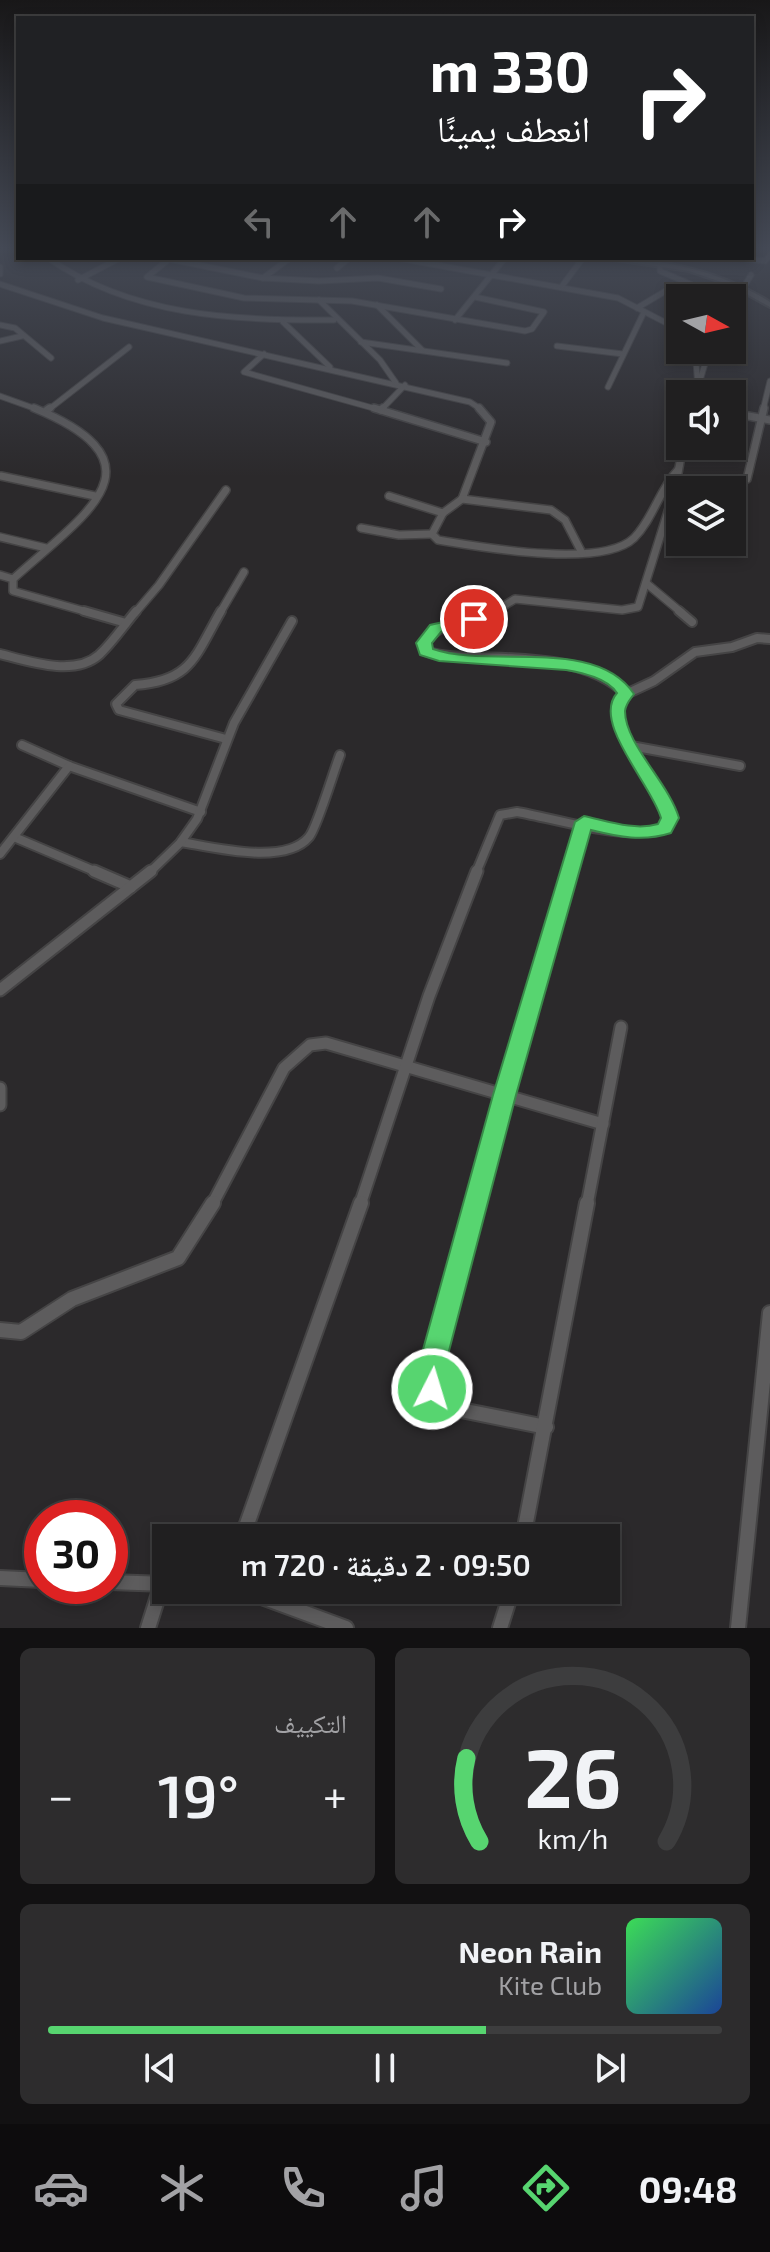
<!DOCTYPE html>
<html lang="ar">
<meta charset="utf-8">
<style>
body{margin:0;font-family:"Exo 2","Noto Naskh Arabic",sans-serif;background:#2d2c2d;color:#f1f3f6;direction:rtl;height:100vh;display:flex;flex-direction:column;font-size:30px;white-space:nowrap}
*{box-sizing:border-box;margin:0}
p{font-size:26px;color:#a2a2a5}
.icon{flex:none;width:44px;height:44px;fill:none;stroke:currentColor;stroke-width:2;stroke-linecap:round;stroke-linejoin:round}
.map{position:relative;height:1628px;overflow:hidden;direction:ltr}
.side{display:flex;flex-direction:column;gap:20px;padding:20px;background:#121112;flex:1}
.side>*{flex:none}
.banner{position:absolute;left:16px;top:16px;width:738px;height:244px;border-radius:0px;box-shadow:0 4px 12px #0003,0 0 0 2px #3d3d3e;direction:rtl;background:#202124;color:#fff;overflow:hidden}
.needle{width:52px;rotate:98deg}
.tools{position:absolute;left:666px;top:284px;display:grid;gap:16px}
.tools a{display:grid;place-items:center;width:80px;height:80px;border-radius:0px;background:#201f20;box-shadow:0 4px 12px #0003,0 0 0 2px #3d3d3e;font-size:40px}
.speed{position:absolute;left:24px;top:1500px;display:flex;gap:16px;font-size:40px;font-weight:700;text-align:center}
.speed>*{display:grid;place-content:center;width:104px;height:104px;border-radius:50%;background:#201f20;box-shadow:0 4px 12px #0003,0 0 0 2px #3d3d3e;line-height:1}
.speed .limit{border:12px solid #d22;background:#fff;color:#111}
.pin{position:absolute;display:grid;place-items:center;width:68px;height:68px;color:#fff;margin:-34px;border:4px solid #fff;border-radius:50%;box-shadow:0 2px 8px #0007}
.me{position:absolute;width:88px;margin:-44px;rotate:5deg;stroke-linejoin:round;filter:drop-shadow(0 0 6px #0008)}
.turn{display:flex;align-items:center;gap:28px;height:168px;padding:0 32px;font-size:36px}
.turn .icon{width:104px;height:104px;stroke-width:2.5}
.turn b{display:block;font-size:56px;line-height:68px}
.lanes{display:flex;align-items:center;height:76px;padding:0 32px;background:#0003;justify-content:center;gap:40px;direction:ltr}
.lanes .off{opacity:.35}
.big{font-size:60px;font-weight:600;line-height:1.1}
.side .card{flex:1;display:flex;flex-direction:column;justify-content:center;gap:12px;min-width:0;padding:0 28px;border-radius:12px;background:#2d2c2d}
.side .dial{align-items:center;gap:0}
.dial svg{height:208px;overflow:visible;fill:none;stroke:#3d3d3e;stroke-width:7;stroke-linecap:round;text-anchor:middle}
.dial text{fill:#f1f3f6;stroke:none}
.song{display:flex;align-items:center;gap:24px}
.cover{width:96px;height:96px;border-radius:12px;background:linear-gradient(135deg,hsl(130 70% 55%),hsl(220 70% 35%))}
.played{height:8px;border-radius:4px;background:linear-gradient(90deg,#57d570 65%,#3d3d3e 65%)}
.keys{display:flex;justify-content:space-around;direction:ltr}
.heat{display:flex;justify-content:space-between;align-items:center;font-size:44px;direction:ltr}
.side .tiles{flex:1;display:grid;gap:20px;grid-template-columns:1fr 1fr}
.card:last-child{grid-column:span 2}
.trip{position:absolute;left:152px;top:1524px;width:468px;height:80px;border-radius:0px;background:#201f20;box-shadow:0 4px 12px #0003,0 0 0 2px #3d3d3e;font-weight:600;line-height:80px;text-align:center;direction:rtl}
.dock{display:flex;height:128px;justify-content:space-around;align-items:center;background:#0d0c0d;color:#a2a2a5}
.dock .icon{width:56px;height:56px}
.dock .active{color:#57d570}
.dock b{font-size:36px;color:#f1f3f6}
.map>svg:first-child{display:block}
.lines{fill:none;stroke-linecap:round;stroke-linejoin:round}
.minor-far4-casing{stroke:#454445;stroke-width:7}
.minor-far3-casing{stroke:#454445;stroke-width:10}
.minor-far2-casing{stroke:#454445;stroke-width:12}
.minor-far1-casing{stroke:#454445;stroke-width:15}
.minor-casing{stroke:#454445;stroke-width:18}
.tertiary-casing{stroke:#454445;stroke-width:4}
.minor-far4{stroke:#5d5c5d;stroke-width:5}
.minor-far3{stroke:#5d5c5d;stroke-width:7}
.minor-far2{stroke:#5d5c5d;stroke-width:8}
.minor-far1{stroke:#5d5c5d;stroke-width:11}
.minor{stroke:#5d5c5d;stroke-width:14}
.tertiary{fill:#5d5c5d;fill-rule:evenodd}
.route{fill:#57d570;stroke:#398a49;stroke-width:2}
</style>
<div class="map">
<svg width="770" height="1628" viewBox="0 0 770 1628">
<rect width="100%" height="100%" fill="#2b292b"/>
<g class="lines">
<defs>
<g id="minor-far4">
<path d="M48,258C131,316 235,321 334,320"/>
<polyline points="164,258 263,278 319,281 378,278 441,289"/>
<polyline points="398,258 618,298 680,330"/>
<polyline points="740,258 765,261 770,255"/>
<polyline points="168,260 147,277 244,298 352,301 525,331 532,329 544,312 475,297"/>
<polyline points="660,264 660,271 690,284"/>
<polyline points="0,267 0,274"/>
<polyline points="337,268 349,258"/>
<polyline points="263,278 290,258"/>
<polyline points="78,280 120,258"/>
<polyline points="0,284 103,318 470,402 482,410"/>
<polyline points="745,285 751,275"/>
<polyline points="562,286 583,258"/>
<polyline points="319,300 380,360 396,383"/>
<polyline points="377,305 422,350"/>
<polyline points="637,308 674,286 717,297"/>
<polyline points="455,320 505,258"/>
<polyline points="283,322 330,367"/>
<polyline points="0,325 15,328 51,358"/>
<polyline points="0,341 22,336"/>
<polyline points="361,342 507,363"/>
<polyline points="557,346 623,354"/>
<polyline points="695,350 698,387"/>
<polyline points="264,354 244,372 380,410"/>
<polyline points="608,387 644,312"/>
<polyline points="696,394 709,350"/>
<polyline points="0,396 39,410"/>
<polyline points="48,410 129,347"/>
<polyline points="381,410 405,385"/>
<polyline points="763,410 770,381"/>
</g>
<g id="minor-far3">
<polyline points="374,408 486,442"/>
<path d="M479,408L491,422L462,499L443,513L432,534L438,540C481,547 602,569 634,538C653,519 659,490 678,470"/>
<polyline points="47,410 50,408"/>
<polyline points="381,410 383,408"/>
<polyline points="732,413 770,420"/>
<polyline points="1,476 95,496"/>
<polyline points="747,479 764,408"/>
<polyline points="389,496 443,513"/>
<polyline points="462,499 551,510 565,520 582,553"/>
<polyline points="361,528 399,535 432,534"/>
<polyline points="0,537 46,548"/>
<polyline points="0,575 13,579 13,591 91,613"/>
<path d="M13,579C84,515 170,464 34,408"/>
<polyline points="646,583 682,613"/>
<polyline points="135,613 159,585 226,490"/>
<polyline points="220,613 244,572"/>
<polyline points="492,613 515,599 622,610 638,607 675,489 683,446"/>
</g>
<g id="minor-far2">
<polyline points="84,611 126,623"/>
<path d="M221,611C195,656 192,681 135,685L116,704L119,710L226,739"/>
<path d="M496,611C468,629 447,614 424,643L425,651C443,657 461,657 480,657C530,659 588,658 626,694"/>
<polyline points="679,611 692,622"/>
<path d="M0,654C28,661 74,677 99,655C113,642 124,625 136,611"/>
<polyline points="22,745 69,766 201,812"/>
<polyline points="631,746 740,766"/>
<polyline points="14,837 99,873"/>
<path d="M181,842C212,847 285,866 309,837C317,828 334,770 340,755"/>
<polyline points="0,854 69,766"/>
<polyline points="149,873 180,843 197,819 234,723 292,621"/>
<path d="M476,873L500,815L517,812C558,819 626,842 665,828L670,818L665,801L623,734L617,713L619,702L626,694L654,681L695,652L732,647L757,638L770,639"/>
<polyline points="569,873 584,822"/>
</g>
<g id="minor-far1">
<polyline points="94,871 131,887"/>
<polyline points="0,990 151,871"/>
<polyline points="0,1088 0,1105"/>
<polyline points="212,1205 284,1068 310,1045 326,1043 603,1124"/>
<polyline points="360,1205 429,996 477,871"/>
<polyline points="474,1205 570,871"/>
<polyline points="587,1205 621,1027"/>
</g>
<g id="minor">
<polyline points="475,1203 429,1375 440,1401 451,1408 546,1427"/>
<polyline points="0,1330 21,1332 72,1299 178,1258 213,1203"/>
<polyline points="242,1538 361,1203"/>
<polyline points="523,1538 587,1203"/>
<polyline points="0,1578 42,1580"/>
<polyline points="110,1582 166,1584"/>
<polyline points="243,1590 346,1628"/>
<polyline points="148,1628 162,1584"/>
<polyline points="500,1628 512,1590"/>
<polyline points="738,1628 770,1313"/>
</g>
<path id="tertiary" d="M601,258C661,258 719,270 770,302V307L730,285L689,271Z"/>
</defs>
<use href="#minor-far4" class="minor-far4-casing"/>
<use href="#minor-far3" class="minor-far3-casing"/>
<use href="#minor-far2" class="minor-far2-casing"/>
<use href="#minor-far1" class="minor-far1-casing"/>
<use href="#minor" class="minor-casing"/>
<use href="#tertiary" class="tertiary-casing"/>
<use href="#minor-far4" class="minor-far4"/>
<use href="#minor-far3" class="minor-far3"/>
<use href="#minor-far2" class="minor-far2"/>
<use href="#minor-far1" class="minor-far1"/>
<use href="#minor" class="minor"/>
<use href="#tertiary" class="tertiary"/>
</g>
<linearGradient id="sky" x2="0" y2="1"><stop stop-color="#181718"/><stop offset="0.52" stop-color="#444955"/><stop offset="1" stop-color="#444955" stop-opacity="0"/></linearGradient>
<rect width="770" height="477" fill="url(#sky)"/>
<path class="route" d="M474,615L479,616V622L441,632L432,643L433,649C490,669 596,636 634,694C630,700 626,703 625,711C625,744 669,783 679,818L671,833C643,842 619,837 591,830L516,1095L450,1347L443,1375L446,1389L442,1399L432,1403L423,1399L416,1375L493,1095L575,822L584,816C607,821 635,831 658,824L661,818C652,785 591,722 617,693C607,678 583,673 566,670L439,661L420,655L416,643L430,625Z"/>
</svg>
<div class="tools">
<a><svg class="needle" viewBox="-14 -14 28 28"><path d="M0-13l5 13h-10z" fill="#e53935"/><path d="M0 13l5-13h-10z" fill="#a2a2a5"/></svg></a>
<a><svg class="icon" aria-label="sound" viewBox="0 0 24 24"><path d="M4 9h4l5-4v14l-5-4H4zM17 9q2 3 0 6"/></svg></a>
<a><svg class="icon" aria-label="layers" viewBox="0 0 24 24"><path d="M12 4l9 5-9 5-9-5zM3 14l9 5 9-5"/></svg></a>
</div>
<div class="speed"><div class="limit">30</div></div>
<div class="pin" style="left:474px;top:619px;background:#d93025"><svg class="icon" aria-label="arrive" viewBox="0 0 24 24"><path d="M6 21V4h12l-3 4 3 4H6"/></svg></div>
<svg class="me" style="left:432px;top:1389px" viewBox="-20 -20 40 40"><circle r="17" fill="#57d570" stroke="#fff" stroke-width="3"/><path d="M0-11L8 9 0 5-8 9z" fill="#fff"/></svg>
<div class="trip">09:50 · 2 دقيقة · 720 m</div>
<div class="banner">
<div class="turn"><svg class="icon" aria-label="right" viewBox="0 0 24 24"><path d="M7 20v-9h11M14 6l5 5-5 5"/></svg><div><b>330 m</b>انعطف يمينًا</div></div>
<div class="lanes"><svg class="icon off" aria-label="left" viewBox="0 0 24 24"><path d="M17 20v-9H6M10 6l-5 5 5 5"/></svg><svg class="icon off" aria-label="ahead" viewBox="0 0 24 24"><path d="M12 20V5M6 11l6-6 6 6"/></svg><svg class="icon off" aria-label="ahead" viewBox="0 0 24 24"><path d="M12 20V5M6 11l6-6 6 6"/></svg><svg class="icon" aria-label="right" viewBox="0 0 24 24"><path d="M7 20v-9h11M14 6l5 5-5 5"/></svg></div>
</div>
</div>
<section class="side">
<div class="tiles">
<div class="card dial"><svg viewBox="0 0 100 80">
<path d="M14 69A42 42 0 1 1 86 69"/>
<path d="M14 69A42 42 0 0 1 9 37" stroke="#57d570"/>
<text x="50" y="56" font-size="32" font-weight="700">26</text>
<text x="50" y="72" font-size="11">km/h</text>
</svg></div>
<div class="card"><p>التكييف</p>
<div class="heat"><a>−</a><b class="big">19°</b><a>+</a></div>
</div>
<div class="card">
<div class="song"><i class="cover"></i><div><b>Neon Rain</b><p>Kite Club</p></div></div>
<div class="played"></div>
<div class="keys"><svg class="icon" aria-label="previous" viewBox="0 0 24 24"><path d="M18 5L8 12l10 7zM5 5v14"/></svg><svg class="icon" aria-label="pause" viewBox="0 0 24 24"><path d="M8 5v14M16 5v14"/></svg><svg class="icon" aria-label="next" viewBox="0 0 24 24"><path d="M6 5l10 7-10 7zM19 5v14"/></svg></div>
</div>
</div>
</section>
<nav class="dock">
<b>09:48</b>
<svg class="icon active" aria-label="directions" viewBox="0 0 24 24"><path d="M12 3l9 9-9 9-9-9zM9 14v-3h6M13 9l2 2-2 2"/></svg>
<svg class="icon" aria-label="music" viewBox="0 0 24 24"><path d="M9 18V5l10-2v13"/><circle cx="6" cy="18" r="3"/><circle cx="16" cy="16" r="3"/></svg>
<svg class="icon" aria-label="phone" viewBox="0 0 24 24"><path d="M5 4h4l2 5-3 2q2 4 5 5l2-3 5 2v4C11 20 4 13 5 4z"/></svg>
<svg class="icon" aria-label="climate" viewBox="0 0 24 24"><path d="M12 3v18M4 7l16 10M4 17L20 7"/></svg>
<svg class="icon" aria-label="car" viewBox="0 0 24 24"><path d="M5 17H2v-5l4-1 3-4h7l3 4 3 1v5h-3M9 17h6M6 11h13"/><circle cx="7" cy="17" r="2"/><circle cx="17" cy="17" r="2"/></svg>
</nav>
